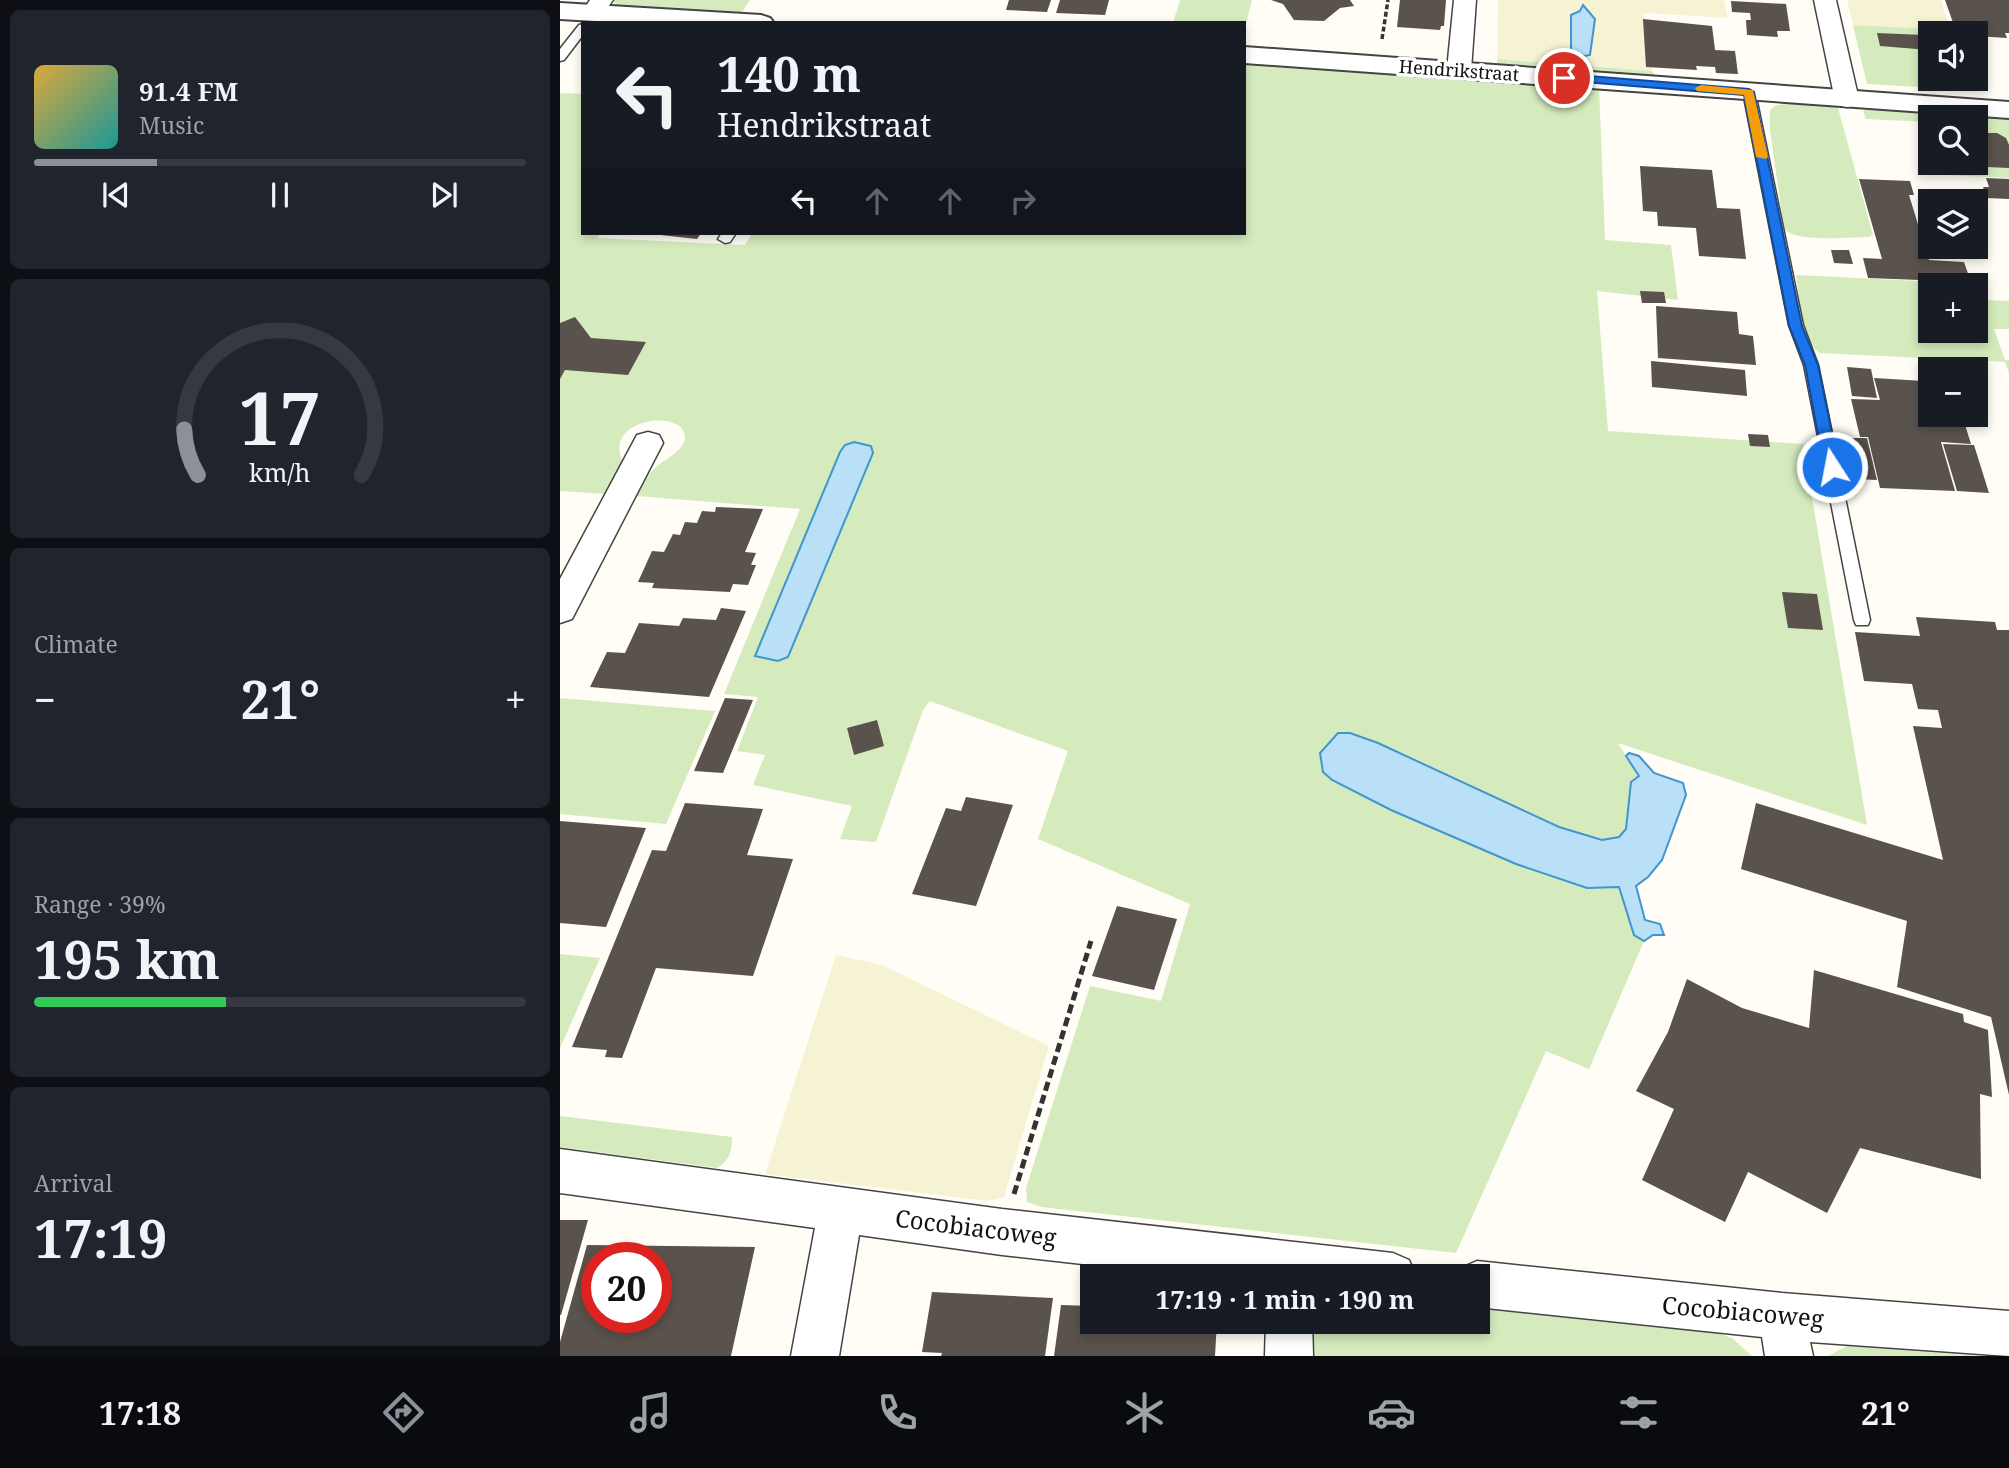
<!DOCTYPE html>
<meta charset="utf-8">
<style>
body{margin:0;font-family:"Noto Serif",serif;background:#20242c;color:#f1f3f6;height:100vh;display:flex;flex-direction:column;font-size:26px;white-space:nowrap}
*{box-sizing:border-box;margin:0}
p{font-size:23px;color:#9ea1a6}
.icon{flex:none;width:38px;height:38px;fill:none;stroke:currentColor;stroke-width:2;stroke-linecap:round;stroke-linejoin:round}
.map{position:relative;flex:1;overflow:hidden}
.details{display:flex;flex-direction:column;gap:10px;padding:10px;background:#0d0f14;width:560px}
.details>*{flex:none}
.hud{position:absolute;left:21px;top:21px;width:665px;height:214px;border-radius:0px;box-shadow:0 4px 10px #0003;background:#171b24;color:#f1f3f6;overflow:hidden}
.controls{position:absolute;left:1358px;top:21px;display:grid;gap:14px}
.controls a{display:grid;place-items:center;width:70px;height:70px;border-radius:0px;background:#171b24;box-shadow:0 4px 10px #0003;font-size:35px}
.speed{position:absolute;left:21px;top:1242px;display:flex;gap:14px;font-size:35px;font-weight:700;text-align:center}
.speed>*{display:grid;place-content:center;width:91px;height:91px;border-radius:50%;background:#171b24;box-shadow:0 4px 10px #0003;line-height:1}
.speed .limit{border:10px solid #d22;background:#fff;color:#111}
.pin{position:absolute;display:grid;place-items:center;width:60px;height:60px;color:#fff;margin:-30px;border:4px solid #fff;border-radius:50%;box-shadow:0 2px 7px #0007}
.me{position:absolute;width:77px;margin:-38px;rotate:349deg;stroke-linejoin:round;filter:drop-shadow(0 0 5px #0008)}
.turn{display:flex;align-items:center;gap:24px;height:147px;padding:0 21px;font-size:32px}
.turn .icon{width:91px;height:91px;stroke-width:2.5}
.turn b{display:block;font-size:49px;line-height:60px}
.lanes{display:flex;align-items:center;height:66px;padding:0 21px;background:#0003;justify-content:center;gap:35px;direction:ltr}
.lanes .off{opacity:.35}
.big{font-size:52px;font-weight:700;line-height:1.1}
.details .widget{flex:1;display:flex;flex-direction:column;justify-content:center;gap:10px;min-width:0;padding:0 24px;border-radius:10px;background:#20242c}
.details .dial{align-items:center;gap:0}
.dial svg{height:182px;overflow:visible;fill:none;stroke:#363941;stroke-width:7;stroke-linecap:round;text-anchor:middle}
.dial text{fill:#f1f3f6;stroke:none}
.song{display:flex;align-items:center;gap:21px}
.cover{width:84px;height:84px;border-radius:10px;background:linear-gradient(135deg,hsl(40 70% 55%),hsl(180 70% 35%))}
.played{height:7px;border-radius:4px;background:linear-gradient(90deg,#8c9099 25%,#363941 25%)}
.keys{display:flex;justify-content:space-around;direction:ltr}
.heat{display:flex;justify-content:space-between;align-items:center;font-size:38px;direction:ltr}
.charge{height:10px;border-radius:5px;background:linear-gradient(90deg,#34c759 39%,#363941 0)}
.trip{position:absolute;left:520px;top:1264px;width:410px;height:70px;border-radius:0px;background:#171b24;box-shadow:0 4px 10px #0003;font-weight:700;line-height:70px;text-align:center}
.tabs{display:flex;height:112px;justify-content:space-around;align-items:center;background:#090b0e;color:#9ea1a6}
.tabs .icon{width:49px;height:49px}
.tabs .active{color:#8c9099}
.tabs b{font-size:32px;color:#f1f3f6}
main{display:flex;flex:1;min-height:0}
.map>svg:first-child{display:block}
.farmland{fill:#f6f3d4}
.green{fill:#d5ebbd;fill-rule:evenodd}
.water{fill:#b9e0f7;stroke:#3f96cf;stroke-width:2}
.building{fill:#5a524d;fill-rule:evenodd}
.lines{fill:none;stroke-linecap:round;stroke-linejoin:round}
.service-casing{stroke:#444;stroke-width:3}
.minor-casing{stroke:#444;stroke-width:3}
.tertiary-casing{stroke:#444;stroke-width:4}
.path-far1{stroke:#333;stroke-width:3.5;stroke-dasharray:5 2.5;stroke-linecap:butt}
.path{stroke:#333;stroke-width:5;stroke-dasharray:9 4.5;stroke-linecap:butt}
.service{fill:#fff;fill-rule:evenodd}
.minor{fill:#fff;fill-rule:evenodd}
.tertiary{fill:#fff;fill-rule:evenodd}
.route{fill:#1a73e8;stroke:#114b97;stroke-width:2}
.slow{fill:#f59e0b}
.labels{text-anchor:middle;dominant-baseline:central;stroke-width:7;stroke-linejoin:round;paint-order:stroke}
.far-street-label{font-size:18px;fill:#111;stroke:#fff}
.near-street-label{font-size:24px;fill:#111;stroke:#fff}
</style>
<main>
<section class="details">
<div class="widget">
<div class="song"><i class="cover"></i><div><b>91.4 FM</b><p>Music</p></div></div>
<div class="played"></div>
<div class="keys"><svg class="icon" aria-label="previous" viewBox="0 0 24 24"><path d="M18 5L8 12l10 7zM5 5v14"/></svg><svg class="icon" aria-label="pause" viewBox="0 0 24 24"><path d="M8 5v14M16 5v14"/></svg><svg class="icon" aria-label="next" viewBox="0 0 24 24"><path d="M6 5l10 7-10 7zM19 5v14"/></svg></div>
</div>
<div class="widget dial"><svg viewBox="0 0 100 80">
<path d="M14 69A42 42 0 1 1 86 69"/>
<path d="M14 69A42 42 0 0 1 8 49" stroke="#8c9099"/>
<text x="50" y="56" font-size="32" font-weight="700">17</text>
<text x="50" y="72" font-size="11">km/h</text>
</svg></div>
<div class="widget"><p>Climate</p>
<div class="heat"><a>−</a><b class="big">21°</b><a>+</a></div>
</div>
<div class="widget"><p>Range · 39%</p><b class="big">195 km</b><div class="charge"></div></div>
<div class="widget"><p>Arrival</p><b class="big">17:19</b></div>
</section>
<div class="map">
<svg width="1449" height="1356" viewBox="0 0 1449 1356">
<rect width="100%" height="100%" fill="#fffdf5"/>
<g class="farmland">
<polygon points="938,0 1164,0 1168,18 1084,13 1092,71 937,59"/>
<polygon points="1287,0 1381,0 1391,30 1293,25"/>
<polygon points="276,955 322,965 489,1046 444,1197 428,1201 205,1174"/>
</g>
<g class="green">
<polygon points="54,0 190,0 180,15 62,8 55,6"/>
<polygon points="620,0 692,0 684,32 684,23 613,23"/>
<polygon points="1293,25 1391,30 1392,33 1370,33 1370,79 1405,79 1409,90 1307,84"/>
<polygon points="937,59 1092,71 1097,78 938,66"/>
<path d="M684,61L1039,87L1045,240L1111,245L1118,300L1037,291L1048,431L1243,444L1307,825L1058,743L1079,777L1066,829L1059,838L1042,840L999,827L818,743L790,733L772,780L831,810L956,864L1027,888L1059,887L1074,935L1084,941L1029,1069L986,1051L896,1253L481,1207L467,1202L466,1188L530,986L601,1001L630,904L478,839L508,751L370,701L363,710L316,842L280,839L292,806L193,785L205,755L177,751L198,697L164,694L240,509L77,496C82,486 86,477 94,469C102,460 135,447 122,429C109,410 41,423 64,464L46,494L0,491V93L23,94V233H40L38,238L185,245L192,233H684Z"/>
<path d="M1245,103L1278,108L1313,235L1309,237C1289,237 1238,243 1224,229L1210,130V110L1216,105Z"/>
<polygon points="1312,107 1449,116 1449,178 1388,175 1385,163 1416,163 1416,117 1370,117 1370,122 1306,119 1303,111"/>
<path d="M1236,275L1419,284L1425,300L1449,301V329H1434L1445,360H1449V373L1445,362L1259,353C1240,336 1240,300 1236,275ZM1370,285H1416V331H1370Z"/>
<polygon points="0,698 155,711 106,824 0,814"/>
<polygon points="0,954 40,958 0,1048"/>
<path d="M0,1116L172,1137C172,1151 170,1160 157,1168L0,1147Z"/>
<polygon points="917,1308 1151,1331 1172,1338 1192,1356 744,1356 745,1321 917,1321"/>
<polygon points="1287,1346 1419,1356 1268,1356"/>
</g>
<g class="water">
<polygon points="1023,5 1035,19 1030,55 1020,57 1011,51 1011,15 1020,11"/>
<polygon points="294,442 311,446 313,453 228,657 218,661 195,656 280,452 285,445"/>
<polygon points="778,733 790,733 818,743 999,827 1042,840 1059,837 1066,829 1071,782 1079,776 1066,756 1069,753 1079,756 1094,773 1123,783 1126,795 1102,860 1088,877 1076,886 1085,920 1100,924 1104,935 1093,935 1084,941 1074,935 1059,887 1027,888 956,864 831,810 772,780 763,772 760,753"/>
</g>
<g class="building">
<polygon points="449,0 491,0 487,12 446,10"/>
<polygon points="500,0 549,0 545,15 496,13"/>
<polygon points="711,0 790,0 794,6 780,8 764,21 734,20 723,4"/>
<polygon points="840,0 886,0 884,26 881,26 880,30 837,27"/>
<polygon points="1385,0 1449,0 1449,33 1445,33 1447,38 1416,36 1412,32 1396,31"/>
<polygon points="1171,1 1226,4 1230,31 1217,31 1218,37 1187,35 1186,20 1191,20 1190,13 1172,12"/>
<polygon points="1083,19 1152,26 1155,50 1175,51 1178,74 1156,73 1155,67 1136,66 1137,70 1086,67"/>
<polygon points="1317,33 1364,35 1369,50 1320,46"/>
<polygon points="1416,133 1437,133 1446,138 1449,145 1449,168 1406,166 1405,163 1416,163"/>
<polygon points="1080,166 1152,170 1157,208 1180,209 1186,259 1139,256 1136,228 1098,226 1097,212 1083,211"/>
<polygon points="1426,178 1449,179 1449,199 1427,198 1423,187 1429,187"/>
<polygon points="1299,179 1350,181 1354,195 1349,195 1369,260 1404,262 1411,282 1308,278 1303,258 1322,259"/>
<polygon points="82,233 141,233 137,239"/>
<polygon points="1271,250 1289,250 1293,264 1274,263"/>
<polygon points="1080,291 1104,292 1106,303 1082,303"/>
<polygon points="1096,306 1177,312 1179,334 1193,336 1196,365 1098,358"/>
<polygon points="15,317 31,338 86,342 68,375 5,370 0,379 0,323"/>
<polygon points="1091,361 1185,370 1187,396 1092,387"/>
<polygon points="1287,367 1311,369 1317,398 1292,396"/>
<polygon points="1416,372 1420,372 1427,389 1416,389"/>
<polygon points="1314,378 1364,381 1370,403 1370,415 1402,415 1411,444 1381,442 1395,491 1320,488 1308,437 1300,437 1291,399 1320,400"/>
<polygon points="1188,434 1208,435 1210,447 1190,446"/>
<polygon points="1285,438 1307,438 1317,480 1295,479"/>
<polygon points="1383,444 1414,445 1429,493 1397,491"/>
<polygon points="156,507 203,509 185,552 196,553 191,565 196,565 188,585 173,584 170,592 92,588 94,583 78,582 92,551 104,552 113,534 120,535 125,522 137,523 142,511 155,512"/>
<polygon points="1222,592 1257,594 1263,630 1228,628"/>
<polygon points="161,608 186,611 149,697 30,687 47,652 65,653 79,623 119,626 123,618 156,620"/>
<polygon points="1356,617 1435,622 1437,630 1449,630 1449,1095 1431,1017 1337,987 1347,921 1181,869 1196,803 1383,860 1353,726 1382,728 1378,710 1358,709 1352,684 1304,681 1295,632 1360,636"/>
<polygon points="165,698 193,700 163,773 134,771"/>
<polygon points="317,720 324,746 294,755 287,728"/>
<polygon points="406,797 453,805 416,906 352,894 386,808 401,811"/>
<polygon points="125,803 203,809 187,855 233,859 193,976 96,968 62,1058 45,1057 47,1050 12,1047 92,850 106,851"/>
<polygon points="0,821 86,828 46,927 0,923"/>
<polygon points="557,906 617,919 594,990 532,976"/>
<polygon points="1254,970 1403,1014 1404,1022 1428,1030 1432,1097 1420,1094 1421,1179 1300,1148 1267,1213 1188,1172 1165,1222 1082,1180 1114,1109 1076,1091 1108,1032 1127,979 1182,1008 1249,1028"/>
<polygon points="0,1220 28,1220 1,1315 0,1315"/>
<path d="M27,1245L195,1247L171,1356H0V1342ZM37,1258H96V1318H37Z"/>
<polygon points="372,1292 493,1298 485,1356 381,1356 382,1353 362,1352"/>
<polygon points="501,1305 532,1306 532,1321 657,1321 655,1356 494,1356"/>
</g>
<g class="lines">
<defs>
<g id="service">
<polygon points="23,24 23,35 4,60 0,61 0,49 19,25"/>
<polygon points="1189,88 1195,92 1243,325 1258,365 1310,620 1308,625 1296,625 1294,620 1244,365 1229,325 1183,92"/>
<polygon points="162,233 176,233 170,242 165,243 158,239"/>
</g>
<g id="minor">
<polygon points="30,0 53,0 41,17 25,17 22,12"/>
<polygon points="894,0 916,0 911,70 907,75 899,77 891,75 887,70"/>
<polygon points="1254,0 1276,0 1299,100 1296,105 1287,107 1278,105 1275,100"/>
<polygon points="88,432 99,435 103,443 12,619 0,623 0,579 77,435"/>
<polygon points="0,1149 442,1209 833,1253 849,1260 856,1276 629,1276 442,1255 299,1235 279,1356 231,1356 255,1228 0,1193"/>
<polygon points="917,1261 1222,1293 1449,1311 1449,1356 1250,1342 1253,1356 1205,1356 1202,1337 917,1307 917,1276 897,1276 901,1268"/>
<polygon points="706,1321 752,1321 753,1356 705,1356"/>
</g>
<g id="tertiary">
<polygon points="0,3 201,15 210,18 214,23 70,23 0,19"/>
<polygon points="684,47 1449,102 1449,118 684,63"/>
</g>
</defs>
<use href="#service" class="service-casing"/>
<use href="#minor" class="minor-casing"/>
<use href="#tertiary" class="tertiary-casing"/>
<polyline class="path-far1" points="822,39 828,0"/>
<polyline class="path" points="454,1194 531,941"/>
<use href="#service" class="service"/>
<use href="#minor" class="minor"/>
<use href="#tertiary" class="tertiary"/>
</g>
<polygon class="route" points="1004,74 1189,89 1194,92 1242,326 1258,365 1279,467 1277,470 1272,472 1264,467 1245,365 1229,326 1184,95 1000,80 1000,75"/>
<polygon class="slow" points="1141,85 1193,90 1208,157 1206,159 1196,157 1184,95 1137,91 1135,88"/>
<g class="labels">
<g class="far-street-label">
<text transform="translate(899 70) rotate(4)">Hendrikstraat</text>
</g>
<g class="near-street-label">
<text transform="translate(416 1227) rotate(7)">Cocobiacoweg</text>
<text transform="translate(1183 1311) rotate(5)">Cocobiacoweg</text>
</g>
</g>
</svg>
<div class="controls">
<a><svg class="icon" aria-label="sound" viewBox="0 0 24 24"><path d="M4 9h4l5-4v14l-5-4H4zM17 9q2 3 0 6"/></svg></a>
<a><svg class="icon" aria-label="search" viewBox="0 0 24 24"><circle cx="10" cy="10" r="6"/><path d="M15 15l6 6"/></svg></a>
<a><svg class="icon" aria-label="layers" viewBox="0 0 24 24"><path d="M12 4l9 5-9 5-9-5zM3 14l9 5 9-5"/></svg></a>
<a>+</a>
<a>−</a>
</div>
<div class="speed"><div class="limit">20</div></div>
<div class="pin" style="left:1004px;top:78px;background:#d93025"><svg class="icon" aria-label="arrive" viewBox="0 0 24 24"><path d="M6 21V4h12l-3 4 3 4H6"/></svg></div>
<svg class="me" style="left:1272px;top:467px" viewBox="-20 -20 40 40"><circle r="17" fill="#1a73e8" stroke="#fff" stroke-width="3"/><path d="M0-11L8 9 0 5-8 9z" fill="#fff"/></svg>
<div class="trip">17:19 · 1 min · 190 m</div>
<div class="hud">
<div class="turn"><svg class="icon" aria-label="left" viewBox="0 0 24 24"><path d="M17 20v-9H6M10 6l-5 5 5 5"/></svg><div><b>140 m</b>Hendrikstraat</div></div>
<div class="lanes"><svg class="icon" aria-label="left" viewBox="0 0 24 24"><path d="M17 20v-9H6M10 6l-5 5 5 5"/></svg><svg class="icon off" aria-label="ahead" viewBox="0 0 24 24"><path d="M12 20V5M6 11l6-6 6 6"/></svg><svg class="icon off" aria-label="ahead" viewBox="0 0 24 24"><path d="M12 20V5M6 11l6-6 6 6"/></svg><svg class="icon off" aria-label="right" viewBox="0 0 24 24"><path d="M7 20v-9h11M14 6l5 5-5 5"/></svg></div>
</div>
</div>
</main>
<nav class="tabs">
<b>17:18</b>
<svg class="icon active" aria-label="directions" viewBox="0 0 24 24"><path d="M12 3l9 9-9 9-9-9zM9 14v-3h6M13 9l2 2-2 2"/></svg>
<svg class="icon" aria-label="music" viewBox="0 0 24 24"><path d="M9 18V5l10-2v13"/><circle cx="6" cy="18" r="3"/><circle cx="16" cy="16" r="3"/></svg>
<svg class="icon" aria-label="phone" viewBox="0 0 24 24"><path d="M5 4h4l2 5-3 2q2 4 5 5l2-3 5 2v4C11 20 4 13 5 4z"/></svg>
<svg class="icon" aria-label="climate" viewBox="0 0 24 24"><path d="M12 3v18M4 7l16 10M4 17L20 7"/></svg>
<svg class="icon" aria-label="car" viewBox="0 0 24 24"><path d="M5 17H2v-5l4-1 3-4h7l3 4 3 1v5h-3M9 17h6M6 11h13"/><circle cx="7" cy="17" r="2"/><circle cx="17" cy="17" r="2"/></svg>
<svg class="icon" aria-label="filters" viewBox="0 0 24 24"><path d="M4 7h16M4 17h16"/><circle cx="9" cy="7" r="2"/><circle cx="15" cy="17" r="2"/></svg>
<b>21°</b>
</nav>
